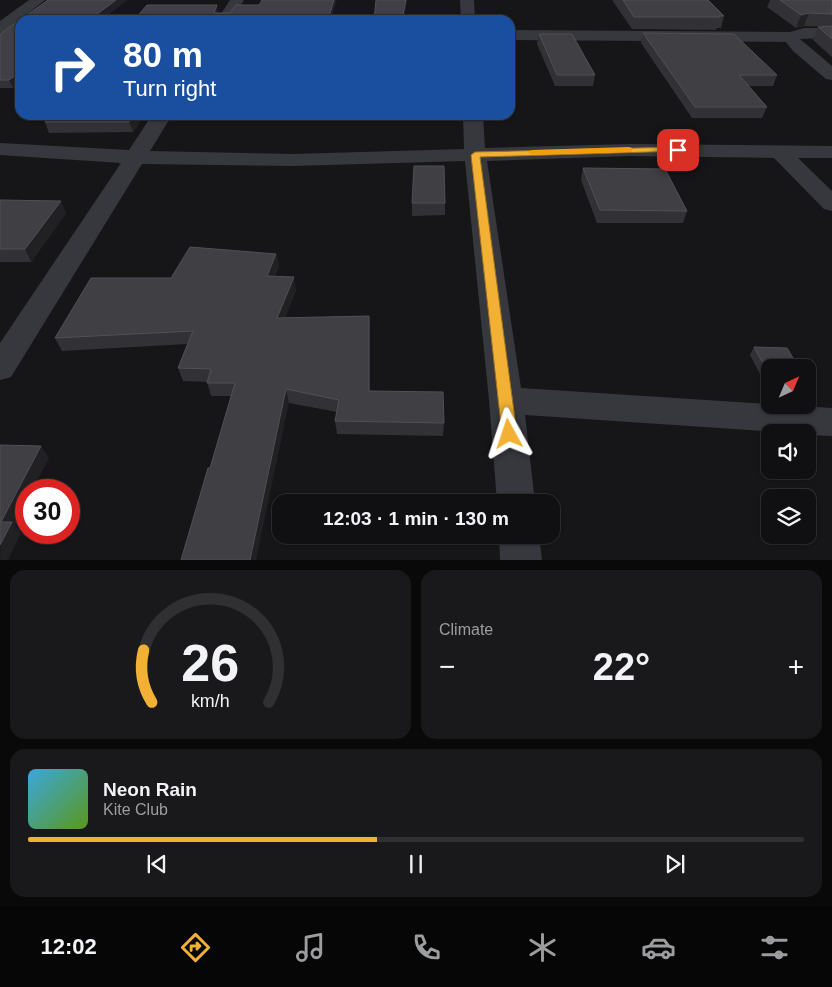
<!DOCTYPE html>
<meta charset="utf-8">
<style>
body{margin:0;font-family:Arial,sans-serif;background:#19191b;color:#f1f3f6;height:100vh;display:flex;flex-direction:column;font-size:19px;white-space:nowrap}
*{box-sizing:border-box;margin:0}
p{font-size:16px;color:#9c9d9f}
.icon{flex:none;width:28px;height:28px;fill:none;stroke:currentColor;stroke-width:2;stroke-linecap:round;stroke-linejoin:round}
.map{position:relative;height:560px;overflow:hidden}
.details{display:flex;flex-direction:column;gap:10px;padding:10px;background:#09090a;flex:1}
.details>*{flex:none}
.hud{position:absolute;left:15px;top:15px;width:500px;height:105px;border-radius:15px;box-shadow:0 1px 4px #0004,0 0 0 1px #303032;background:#1a4fa0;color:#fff;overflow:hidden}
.needle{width:32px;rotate:44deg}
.tools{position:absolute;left:761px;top:359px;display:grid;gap:10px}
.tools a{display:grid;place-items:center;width:55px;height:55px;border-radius:10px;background:#101012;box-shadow:0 1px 4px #0004,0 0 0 1px #303032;font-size:25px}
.speed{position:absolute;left:15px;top:479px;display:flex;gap:10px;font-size:25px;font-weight:700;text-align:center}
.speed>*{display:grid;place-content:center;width:65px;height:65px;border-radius:50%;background:#101012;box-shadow:0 1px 4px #0004,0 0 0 1px #303032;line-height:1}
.speed .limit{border:8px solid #d22;background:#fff;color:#111}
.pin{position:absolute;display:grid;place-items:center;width:42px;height:42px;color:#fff;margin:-21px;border-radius:10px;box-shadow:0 2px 8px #0006}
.me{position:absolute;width:55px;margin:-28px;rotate:355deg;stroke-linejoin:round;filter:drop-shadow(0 0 4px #0008)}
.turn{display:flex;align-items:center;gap:18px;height:105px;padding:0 25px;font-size:22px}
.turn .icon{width:65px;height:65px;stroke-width:2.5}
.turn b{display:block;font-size:35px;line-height:42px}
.big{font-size:38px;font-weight:800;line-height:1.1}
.details .tile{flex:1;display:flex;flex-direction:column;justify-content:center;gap:8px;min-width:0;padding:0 18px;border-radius:15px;background:#19191b}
.details .dial{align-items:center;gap:0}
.dial svg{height:130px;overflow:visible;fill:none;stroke:#303032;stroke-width:7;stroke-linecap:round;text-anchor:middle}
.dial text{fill:#f1f3f6;stroke:none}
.song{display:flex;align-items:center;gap:15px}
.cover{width:60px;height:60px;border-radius:8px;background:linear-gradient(135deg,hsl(200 70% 55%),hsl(90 70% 35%))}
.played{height:5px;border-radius:2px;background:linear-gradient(90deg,#f2b134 45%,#303032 45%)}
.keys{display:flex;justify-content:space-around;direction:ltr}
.heat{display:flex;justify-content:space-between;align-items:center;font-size:28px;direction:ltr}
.details .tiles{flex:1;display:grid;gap:10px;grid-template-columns:1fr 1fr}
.tile:last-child{grid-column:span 2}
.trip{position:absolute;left:272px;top:494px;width:288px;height:50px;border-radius:15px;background:#101012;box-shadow:0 1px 4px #0004,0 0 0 1px #303032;font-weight:800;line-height:50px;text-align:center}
.tabs{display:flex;height:80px;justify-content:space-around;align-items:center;background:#060607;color:#9c9d9f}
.tabs .icon{width:35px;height:35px}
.tabs .selected{color:#f2b134}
.tabs b{font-size:22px;color:#f1f3f6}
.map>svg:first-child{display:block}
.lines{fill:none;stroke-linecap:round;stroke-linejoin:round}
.minor{fill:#37383d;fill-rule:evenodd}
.wall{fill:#323236}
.shaded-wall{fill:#212124}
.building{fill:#3f3f44;stroke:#4f5156}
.route{fill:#f2b134;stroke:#9d7322}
.slow{fill:#f59e0b}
</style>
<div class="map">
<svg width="832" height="560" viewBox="0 0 832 560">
<rect width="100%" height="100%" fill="#161618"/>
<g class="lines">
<g class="minor">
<polygon points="29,0 45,0 5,31 0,33 0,21"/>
<polygon points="230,0 244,0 231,20 217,20"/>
<polygon points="460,0 474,0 475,20 461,20"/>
<polygon points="804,28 832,28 832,38 800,39 832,66 832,80 826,79 793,51 786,42 510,40 510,30 790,32"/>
<polygon points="152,115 172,115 150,151 293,154 464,149 463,115 483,115 485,148 629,144 832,146 832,158 798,158 832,191 832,211 824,209 774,158 629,156 487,161 521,388 832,408 832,436 808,435 808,432 779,432 525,415 535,502 497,502 489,400 465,161 293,166 142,164 11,377 0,380 0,343 121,163 0,155 0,143 129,150"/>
<polygon points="499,535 539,535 542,560 500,560"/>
</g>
</g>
<g class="wall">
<polygon points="48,0 127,0 101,20 20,20 20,83 13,88 0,88 0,34"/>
<polygon points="612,0 708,0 724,16 721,28 717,28 716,30 632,29"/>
<polygon points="770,0 832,0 832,57 813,40 818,27 829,27 804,26 796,28 767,7"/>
<polygon points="643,33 777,75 773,86 748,86 767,107 762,118 692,118 641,43"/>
<polygon points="539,34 595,75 593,86 555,86 537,44"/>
<polygon points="145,115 133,132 49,133 45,122"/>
<polygon points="223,115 273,115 271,119 236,120 236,116 224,116"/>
<polygon points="583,168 687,211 683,223 597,223 581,180"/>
<polygon points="0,200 66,213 31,262 0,262"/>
<polygon points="412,203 445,203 445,215 412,216"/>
<polygon points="276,254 279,266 275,276 296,290 285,318 369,316 370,329 370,391 444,423 443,436 337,434 335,421 337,412 289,403 210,468 231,396 211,396 207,382 183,381 178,368 187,344 62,351 55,338 171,278"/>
<polygon points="754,347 770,368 770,393 750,355"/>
<polygon points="808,382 816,396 810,404 808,404"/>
</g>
<g class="shaded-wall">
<polygon points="116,0 127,0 101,20 89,20"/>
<polygon points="334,0 337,0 331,20 328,20"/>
<polygon points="406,0 407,0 404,20 402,20"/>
<polygon points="217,5 219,14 214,13"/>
<polygon points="809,13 804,26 796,28 801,15"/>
<polygon points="20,72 20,83 13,88 9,80"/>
<polygon points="134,115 145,115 133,132 129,122"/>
<polygon points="61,201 66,213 31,262 25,249"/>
<polygon points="276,254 279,266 269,288 267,276"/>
<polygon points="294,277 296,290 280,331 277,318"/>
<polygon points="369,316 370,329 370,404 369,391"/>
<polygon points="286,389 289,403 256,560 250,560"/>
<polygon points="41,446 49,458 32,490 26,490 26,502 15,525 21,533 8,560 0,560 1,522"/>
</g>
<g class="building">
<polygon points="48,0 116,0 89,20 20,20 20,72 9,80 0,80 0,34"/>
<polygon points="262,0 334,0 328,20 134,20 147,5 217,5 214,13 229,13 236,5 259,5"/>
<polygon points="376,0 406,0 402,20 374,20"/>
<polygon points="623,0 708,0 724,16 719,16 720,17 634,17"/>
<polygon points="780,0 832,0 832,14 809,13 801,15"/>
<polygon points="832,26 832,39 818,27"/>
<polygon points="643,33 734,34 777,75 739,75 767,107 695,107"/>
<polygon points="539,34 572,34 595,75 557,75"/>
<polygon points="51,115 134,115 129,122 45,122"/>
<polygon points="414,166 444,166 445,203 412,203"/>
<polygon points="583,168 665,169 687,211 600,210"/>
<polygon points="0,200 61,201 25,249 0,249"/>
<polygon points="190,247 276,254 267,276 294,277 277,318 369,316 369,391 443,392 444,423 335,421 339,400 286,389 250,560 181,560 208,468 210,468 235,383 207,383 211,369 178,368 193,331 55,338 91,278 171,278"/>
<polygon points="754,347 787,348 799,368 770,368 770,376"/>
<polygon points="808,382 816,396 808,396"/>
<polygon points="0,445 41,446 1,522 12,522 0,545"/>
</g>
<polygon class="route" points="678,147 682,150 681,151 480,157 517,434 515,438 509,440 504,438 502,434 471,155 475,152"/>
<polygon class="slow" points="629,147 632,148 632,152 532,155 528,152 532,150"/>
</svg>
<div class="tools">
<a><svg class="needle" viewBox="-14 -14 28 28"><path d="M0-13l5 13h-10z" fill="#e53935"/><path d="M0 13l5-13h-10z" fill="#9c9d9f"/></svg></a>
<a><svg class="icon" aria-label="sound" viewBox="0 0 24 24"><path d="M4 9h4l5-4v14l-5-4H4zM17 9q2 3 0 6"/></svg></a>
<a><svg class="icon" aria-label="layers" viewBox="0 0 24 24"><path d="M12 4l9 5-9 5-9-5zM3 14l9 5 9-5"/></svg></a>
</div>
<div class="speed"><div class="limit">30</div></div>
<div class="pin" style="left:678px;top:150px;background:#d93025"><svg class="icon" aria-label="arrive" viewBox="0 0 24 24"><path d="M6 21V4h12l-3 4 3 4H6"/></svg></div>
<svg class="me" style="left:509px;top:434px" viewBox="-20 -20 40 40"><path d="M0-17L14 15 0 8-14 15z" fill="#f2b134" stroke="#fff" stroke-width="4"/></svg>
<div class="trip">12:03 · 1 min · 130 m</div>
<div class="hud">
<div class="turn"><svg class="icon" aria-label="right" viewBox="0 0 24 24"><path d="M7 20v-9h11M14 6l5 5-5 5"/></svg><div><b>80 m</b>Turn right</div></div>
</div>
</div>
<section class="details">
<div class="tiles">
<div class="tile dial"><svg viewBox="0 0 100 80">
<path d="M14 69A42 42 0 1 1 86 69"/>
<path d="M14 69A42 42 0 0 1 9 37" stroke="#f2b134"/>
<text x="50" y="56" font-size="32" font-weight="700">26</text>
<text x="50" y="72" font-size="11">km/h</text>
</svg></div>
<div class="tile"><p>Climate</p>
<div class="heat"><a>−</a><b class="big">22°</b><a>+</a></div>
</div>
<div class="tile">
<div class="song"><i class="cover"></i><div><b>Neon Rain</b><p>Kite Club</p></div></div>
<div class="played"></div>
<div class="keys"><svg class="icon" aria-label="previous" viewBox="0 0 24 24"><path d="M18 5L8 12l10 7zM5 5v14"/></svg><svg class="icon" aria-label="pause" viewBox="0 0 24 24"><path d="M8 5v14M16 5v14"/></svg><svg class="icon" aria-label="next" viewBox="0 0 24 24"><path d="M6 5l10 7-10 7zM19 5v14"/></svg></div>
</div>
</div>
</section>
<nav class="tabs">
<b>12:02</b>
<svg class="icon selected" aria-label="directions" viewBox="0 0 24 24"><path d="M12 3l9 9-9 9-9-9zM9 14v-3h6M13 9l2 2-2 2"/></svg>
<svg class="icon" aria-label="music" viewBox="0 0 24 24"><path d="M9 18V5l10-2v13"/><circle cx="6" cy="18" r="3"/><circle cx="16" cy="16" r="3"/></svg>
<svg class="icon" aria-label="phone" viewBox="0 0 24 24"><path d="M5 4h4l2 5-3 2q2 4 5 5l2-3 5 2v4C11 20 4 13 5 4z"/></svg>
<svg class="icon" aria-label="climate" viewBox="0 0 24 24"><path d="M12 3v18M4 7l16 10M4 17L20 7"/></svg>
<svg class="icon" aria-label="car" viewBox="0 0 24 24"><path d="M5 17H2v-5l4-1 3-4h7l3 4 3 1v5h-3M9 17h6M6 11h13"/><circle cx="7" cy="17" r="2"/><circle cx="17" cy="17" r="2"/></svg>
<svg class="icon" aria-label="filters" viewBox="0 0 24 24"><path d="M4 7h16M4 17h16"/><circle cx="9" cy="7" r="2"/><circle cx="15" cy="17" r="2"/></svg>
</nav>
